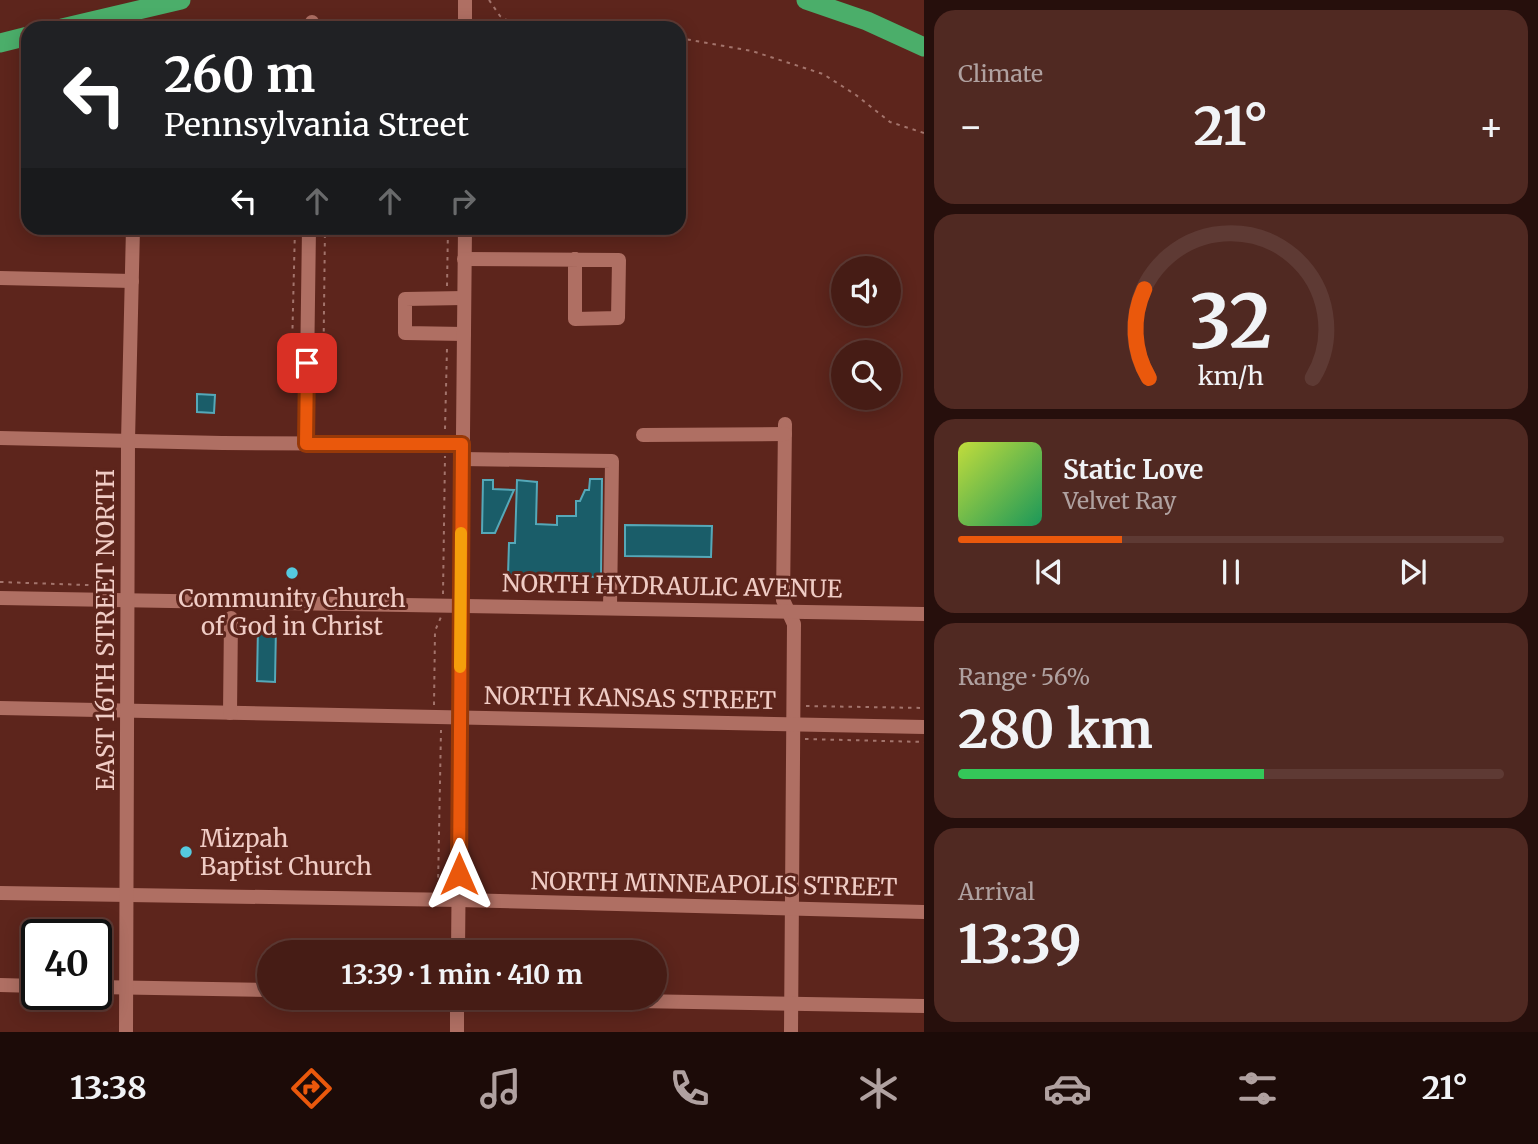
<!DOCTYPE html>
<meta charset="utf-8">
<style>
body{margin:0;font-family:Merriweather,serif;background:#502922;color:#f1f3f6;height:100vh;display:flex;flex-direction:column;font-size:26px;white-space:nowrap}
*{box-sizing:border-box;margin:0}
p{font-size:23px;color:#b0a1a0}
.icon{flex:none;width:38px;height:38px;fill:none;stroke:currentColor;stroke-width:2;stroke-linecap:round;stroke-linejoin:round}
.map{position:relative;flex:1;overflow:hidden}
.details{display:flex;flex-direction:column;gap:10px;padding:10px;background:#260f0c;width:614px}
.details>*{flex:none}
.guide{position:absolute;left:21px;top:21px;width:665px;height:214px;border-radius:21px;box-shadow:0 4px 18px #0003,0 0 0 2px #5e3a34;background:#202124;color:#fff;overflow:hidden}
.controls{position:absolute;left:831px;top:256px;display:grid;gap:14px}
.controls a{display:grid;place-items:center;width:70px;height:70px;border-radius:50%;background:#461c15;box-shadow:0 4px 18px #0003,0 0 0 2px #5e3a34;font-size:35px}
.speed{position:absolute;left:21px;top:919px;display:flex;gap:14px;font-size:35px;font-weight:700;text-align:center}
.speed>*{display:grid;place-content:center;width:91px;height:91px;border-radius:50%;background:#461c15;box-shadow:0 4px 18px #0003,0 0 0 2px #5e3a34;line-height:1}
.speed .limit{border:4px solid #111;border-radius:10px;background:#fff;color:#111}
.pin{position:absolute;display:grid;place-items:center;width:60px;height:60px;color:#fff;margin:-30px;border-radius:14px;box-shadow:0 4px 10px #0006}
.me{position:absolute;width:77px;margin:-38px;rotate:0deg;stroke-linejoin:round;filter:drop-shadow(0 0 5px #0008)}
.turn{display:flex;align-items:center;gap:24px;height:147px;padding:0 28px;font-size:32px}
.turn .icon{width:91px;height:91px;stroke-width:2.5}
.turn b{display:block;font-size:49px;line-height:60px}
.lanes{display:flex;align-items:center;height:66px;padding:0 28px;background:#0003;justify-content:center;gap:35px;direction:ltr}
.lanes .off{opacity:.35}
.big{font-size:52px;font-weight:700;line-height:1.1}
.details .tile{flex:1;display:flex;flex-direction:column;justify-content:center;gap:10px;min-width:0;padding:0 24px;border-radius:21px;background:#502922}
.details .dial{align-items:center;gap:0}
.dial svg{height:182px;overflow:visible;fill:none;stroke:#5e3a34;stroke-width:7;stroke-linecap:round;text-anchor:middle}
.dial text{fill:#f1f3f6;stroke:none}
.song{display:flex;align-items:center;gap:21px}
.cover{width:84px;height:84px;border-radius:10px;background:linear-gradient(135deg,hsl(70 70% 55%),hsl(150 70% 35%))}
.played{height:7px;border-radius:4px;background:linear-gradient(90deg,#ea580c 30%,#5e3a34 30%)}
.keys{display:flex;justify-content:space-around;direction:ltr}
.heat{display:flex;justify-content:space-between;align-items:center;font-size:38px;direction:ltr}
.charge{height:10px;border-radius:5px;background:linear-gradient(90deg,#34c759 56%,#5e3a34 0)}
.trip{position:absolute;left:257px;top:940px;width:410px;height:70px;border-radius:35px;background:#461c15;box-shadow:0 4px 18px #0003,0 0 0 2px #5e3a34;font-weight:700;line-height:70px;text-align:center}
.dock{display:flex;height:112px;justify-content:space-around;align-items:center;background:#1c0b08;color:#b0a1a0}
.dock .icon{width:49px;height:49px}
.dock .current{color:#ea580c}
.dock b{font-size:32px;color:#f1f3f6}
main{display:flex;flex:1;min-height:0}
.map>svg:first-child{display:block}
.building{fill:#1a5d69;stroke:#55a8b8;stroke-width:2}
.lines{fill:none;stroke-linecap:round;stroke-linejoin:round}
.path{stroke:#a3746c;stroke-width:2;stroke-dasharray:3.5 5;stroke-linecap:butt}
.minor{stroke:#af6f63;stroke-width:14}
.highway{stroke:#4bae6a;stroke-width:19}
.route-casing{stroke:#983908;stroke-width:18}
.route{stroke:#ea580c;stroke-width:12}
.slow{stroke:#f59e0b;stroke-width:12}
.poi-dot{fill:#55cadf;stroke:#5d251c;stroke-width:2.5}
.labels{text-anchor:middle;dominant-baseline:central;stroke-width:6;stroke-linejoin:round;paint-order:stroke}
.street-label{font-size:24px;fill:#f0ccc5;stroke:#5d251c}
.poi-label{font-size:24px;fill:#f0ccc5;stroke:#5d251c}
</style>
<main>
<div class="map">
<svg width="924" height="1032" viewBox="0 0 924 1032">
<rect width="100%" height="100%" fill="#5d251c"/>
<g class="building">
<polygon points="197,394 215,395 214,413 197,412"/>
<polygon points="590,479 602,479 601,577 508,575 509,543 515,543 517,480 537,482 536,524 557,525 557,516 576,516 576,501 580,501 585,490 589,490"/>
<polygon points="483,480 493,480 493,489 514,490 495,533 482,533"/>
<polygon points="625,525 712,526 711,557 625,556"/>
<polygon points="258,626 276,626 275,682 257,681"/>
</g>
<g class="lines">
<g class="path">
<polyline points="489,0 500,16 513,24 576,28"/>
<polyline points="679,38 752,51 823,74 856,95 890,122 924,133"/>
<polyline points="447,286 448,228"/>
<polyline points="291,388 295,228"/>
<polyline points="323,391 325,228"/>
<polyline points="445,429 447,348"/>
<polyline points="0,582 116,586"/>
<polyline points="443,594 445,456"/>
<polyline points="434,705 435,631 441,617"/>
<polyline points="806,706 924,708"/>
<polyline points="805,739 924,742"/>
<polyline points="438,886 441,730"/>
</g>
<g class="minor">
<polyline points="465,0 465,28"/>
<polyline points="312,28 312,22"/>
<polyline points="464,259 619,260 618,318 575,319 575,259"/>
<polyline points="0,278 132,281"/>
<polyline points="464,334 405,333 405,299 464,298"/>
<polyline points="785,424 783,600 794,624 791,1032"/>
<polyline points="643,435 785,434"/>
<polyline points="0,438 222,443 462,444"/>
<polyline points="306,444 309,228"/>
<polyline points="462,459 612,461 610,608"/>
<polyline points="0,598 924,614"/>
<polyline points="0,708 924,727"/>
<polyline points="230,713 231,618"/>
<polyline points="0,893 459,900 924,912"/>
<polyline points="458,952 465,228"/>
<polyline points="0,985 37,986"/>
<polyline points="96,987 270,990"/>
<polyline points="469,998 924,1006"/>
<polyline points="126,1032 128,441 133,228"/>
<polyline points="457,1032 457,998"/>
</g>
<g class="highway">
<polyline points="806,0 867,21 924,47"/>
<polyline points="62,28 181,0"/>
<polyline points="0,43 28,36"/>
</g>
</g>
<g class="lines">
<defs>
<polyline id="route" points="307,363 306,444 462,444 459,874"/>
</defs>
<use href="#route" class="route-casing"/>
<use href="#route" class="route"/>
<polyline class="slow" points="460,667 461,533"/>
</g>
<g class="poi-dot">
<circle cx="292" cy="573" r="7"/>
<circle cx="186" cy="852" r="7"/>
</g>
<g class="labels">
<g class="street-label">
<text transform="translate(672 586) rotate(1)">NORTH HYDRAULIC AVENUE</text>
<text transform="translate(105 630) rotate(-90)">EAST 16TH STREET NORTH</text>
<text transform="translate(630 698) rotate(1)">NORTH KANSAS STREET</text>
<text transform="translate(714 884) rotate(1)">NORTH MINNEAPOLIS STREET</text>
</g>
<g class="poi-label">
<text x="292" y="598">Community Church<tspan x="292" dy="28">of God in Christ</tspan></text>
<text x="200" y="838" text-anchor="start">Mizpah<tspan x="200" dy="28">Baptist Church</tspan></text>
</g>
</g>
</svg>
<div class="controls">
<a><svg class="icon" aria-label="sound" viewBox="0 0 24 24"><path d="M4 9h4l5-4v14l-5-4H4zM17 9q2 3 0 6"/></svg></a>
<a><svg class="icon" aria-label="search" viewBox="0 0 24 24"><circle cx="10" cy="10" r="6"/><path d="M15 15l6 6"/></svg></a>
</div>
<div class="speed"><div class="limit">40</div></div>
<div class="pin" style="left:307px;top:363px;background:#d93025"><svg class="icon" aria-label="arrive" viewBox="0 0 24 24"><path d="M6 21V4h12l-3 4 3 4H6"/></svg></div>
<svg class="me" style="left:459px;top:874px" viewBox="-20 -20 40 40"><path d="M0-17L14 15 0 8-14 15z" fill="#ea580c" stroke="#fff" stroke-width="4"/></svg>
<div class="trip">13:39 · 1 min · 410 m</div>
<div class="guide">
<div class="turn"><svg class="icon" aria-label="left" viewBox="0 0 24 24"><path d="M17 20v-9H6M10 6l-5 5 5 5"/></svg><div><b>260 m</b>Pennsylvania Street</div></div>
<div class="lanes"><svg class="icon" aria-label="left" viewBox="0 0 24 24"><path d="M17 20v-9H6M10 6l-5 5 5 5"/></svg><svg class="icon off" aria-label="ahead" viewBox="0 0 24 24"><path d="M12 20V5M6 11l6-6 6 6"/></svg><svg class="icon off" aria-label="ahead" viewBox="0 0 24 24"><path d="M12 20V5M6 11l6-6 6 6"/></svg><svg class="icon off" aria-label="right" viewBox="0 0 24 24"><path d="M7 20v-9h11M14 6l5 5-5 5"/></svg></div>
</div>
</div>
<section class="details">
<div class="tile"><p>Climate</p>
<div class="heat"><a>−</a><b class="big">21°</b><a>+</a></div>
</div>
<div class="tile dial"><svg viewBox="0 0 100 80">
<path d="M14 69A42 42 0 1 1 86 69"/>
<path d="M14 69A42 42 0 0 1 12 30" stroke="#ea580c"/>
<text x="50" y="56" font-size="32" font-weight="700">32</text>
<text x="50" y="72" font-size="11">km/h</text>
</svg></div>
<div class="tile">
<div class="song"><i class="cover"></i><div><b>Static Love</b><p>Velvet Ray</p></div></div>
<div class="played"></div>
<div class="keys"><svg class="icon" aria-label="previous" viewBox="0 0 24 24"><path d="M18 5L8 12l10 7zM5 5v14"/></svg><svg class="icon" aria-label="pause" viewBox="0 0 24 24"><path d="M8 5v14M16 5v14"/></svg><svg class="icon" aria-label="next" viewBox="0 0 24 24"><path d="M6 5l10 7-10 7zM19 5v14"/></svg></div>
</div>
<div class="tile"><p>Range · 56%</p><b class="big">280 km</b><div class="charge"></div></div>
<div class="tile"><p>Arrival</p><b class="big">13:39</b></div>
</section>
</main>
<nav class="dock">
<b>13:38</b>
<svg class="icon current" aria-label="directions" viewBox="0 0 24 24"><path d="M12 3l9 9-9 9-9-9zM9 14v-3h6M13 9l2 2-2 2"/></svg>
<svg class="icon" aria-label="music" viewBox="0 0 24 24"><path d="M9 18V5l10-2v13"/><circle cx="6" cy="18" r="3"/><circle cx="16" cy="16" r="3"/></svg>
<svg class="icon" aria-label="phone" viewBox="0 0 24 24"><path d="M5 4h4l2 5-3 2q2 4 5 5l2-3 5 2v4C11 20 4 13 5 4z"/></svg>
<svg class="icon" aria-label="climate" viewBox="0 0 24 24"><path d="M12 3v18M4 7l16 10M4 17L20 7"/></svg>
<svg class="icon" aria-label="car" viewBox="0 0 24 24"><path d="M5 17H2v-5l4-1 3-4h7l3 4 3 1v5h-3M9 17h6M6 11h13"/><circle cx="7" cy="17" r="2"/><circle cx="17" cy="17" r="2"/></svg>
<svg class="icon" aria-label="filters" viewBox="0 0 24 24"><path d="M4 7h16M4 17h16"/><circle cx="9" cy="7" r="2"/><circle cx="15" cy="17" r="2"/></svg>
<b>21°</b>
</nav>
